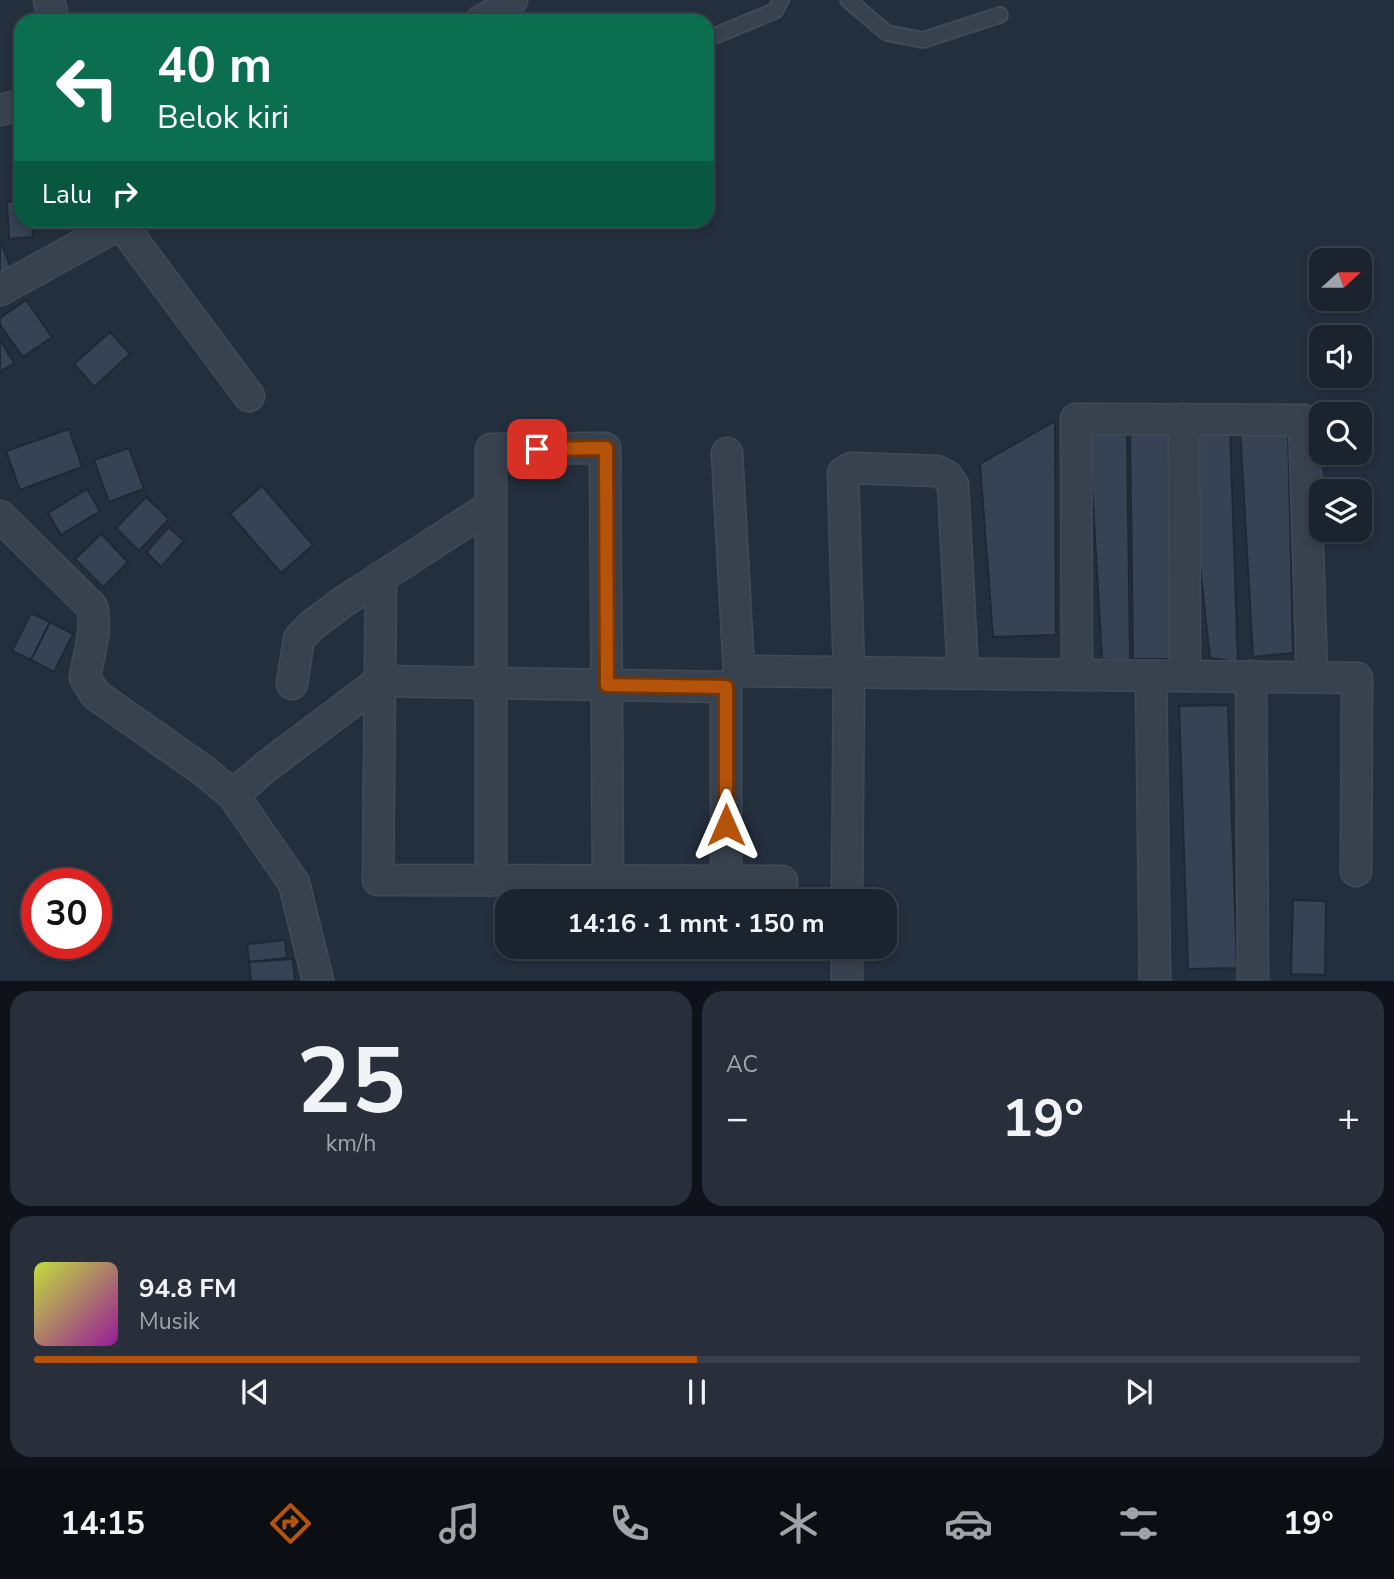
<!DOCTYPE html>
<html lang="id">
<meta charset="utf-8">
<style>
body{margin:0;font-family:"Nunito Sans",sans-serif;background:#282f3a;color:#f1f3f6;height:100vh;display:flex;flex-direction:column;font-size:26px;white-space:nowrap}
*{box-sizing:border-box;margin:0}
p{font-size:23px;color:#a0a4aa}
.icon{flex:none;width:38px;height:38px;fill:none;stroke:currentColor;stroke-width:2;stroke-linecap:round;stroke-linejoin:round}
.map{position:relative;height:981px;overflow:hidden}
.drawer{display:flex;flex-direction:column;gap:10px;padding:10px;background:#0f1319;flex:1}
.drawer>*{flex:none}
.banner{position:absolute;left:14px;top:14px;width:700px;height:214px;border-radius:21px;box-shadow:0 4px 10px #0003,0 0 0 2px #39404a;background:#0b6e4f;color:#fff;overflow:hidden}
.needle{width:46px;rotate:69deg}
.fabs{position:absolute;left:1309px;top:248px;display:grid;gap:14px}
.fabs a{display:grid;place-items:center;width:63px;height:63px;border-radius:14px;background:#1b232e;box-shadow:0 4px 10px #0003,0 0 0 2px #39404a;font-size:35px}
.speed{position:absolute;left:21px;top:868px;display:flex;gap:14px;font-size:35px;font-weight:700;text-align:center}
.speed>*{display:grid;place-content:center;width:91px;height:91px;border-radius:50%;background:#1b232e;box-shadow:0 4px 10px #0003,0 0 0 2px #39404a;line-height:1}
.speed .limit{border:10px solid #d22;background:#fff;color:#111}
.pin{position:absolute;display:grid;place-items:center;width:60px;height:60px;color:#fff;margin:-30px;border-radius:14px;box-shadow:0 4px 10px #0006}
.me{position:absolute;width:77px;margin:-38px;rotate:0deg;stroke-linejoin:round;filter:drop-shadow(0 0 5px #0008)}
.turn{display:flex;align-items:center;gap:24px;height:147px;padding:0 28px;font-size:32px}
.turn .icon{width:91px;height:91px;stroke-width:2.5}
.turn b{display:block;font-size:49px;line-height:60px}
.then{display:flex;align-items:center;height:66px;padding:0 28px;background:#0003;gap:14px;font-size:26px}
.big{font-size:52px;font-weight:700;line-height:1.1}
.drawer .widget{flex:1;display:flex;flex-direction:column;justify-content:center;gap:10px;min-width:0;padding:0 24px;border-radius:21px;background:#282f3a}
.drawer .dial{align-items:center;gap:0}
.dial b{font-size:91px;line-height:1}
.song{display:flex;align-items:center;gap:21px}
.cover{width:84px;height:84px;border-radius:10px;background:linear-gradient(135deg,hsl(70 70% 55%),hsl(300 70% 35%))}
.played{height:7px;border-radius:4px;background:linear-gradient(90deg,#b45309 50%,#39404a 50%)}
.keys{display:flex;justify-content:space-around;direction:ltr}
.heat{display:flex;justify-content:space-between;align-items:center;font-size:38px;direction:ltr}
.drawer .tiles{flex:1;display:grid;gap:10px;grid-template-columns:1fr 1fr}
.widget:last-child{grid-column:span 2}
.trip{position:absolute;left:495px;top:889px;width:402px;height:70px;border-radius:21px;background:#1b232e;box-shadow:0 4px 10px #0003,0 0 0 2px #39404a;font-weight:700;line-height:70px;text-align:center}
.dock{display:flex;height:112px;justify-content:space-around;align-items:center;background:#0b0e12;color:#a0a4aa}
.dock .icon{width:49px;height:49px}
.dock .on{color:#b45309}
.dock b{font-size:32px;color:#f1f3f6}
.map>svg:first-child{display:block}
.building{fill:#364354;stroke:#1f2835;stroke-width:2}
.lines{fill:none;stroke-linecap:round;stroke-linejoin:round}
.service-casing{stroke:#414a57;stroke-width:18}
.minor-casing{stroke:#414a57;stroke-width:33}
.service{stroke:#38414e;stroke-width:14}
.minor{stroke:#38414e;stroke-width:30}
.route-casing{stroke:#753606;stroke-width:18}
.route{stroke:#b45309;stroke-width:12}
</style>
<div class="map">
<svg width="1394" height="981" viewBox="0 0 1394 981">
<rect width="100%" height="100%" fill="#242f3e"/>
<g class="building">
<polygon points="21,201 21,220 32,220 33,237 9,239 7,202"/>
<polygon points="0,240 12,271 0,276"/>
<polygon points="26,300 52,337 23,357 0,325 0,318"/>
<polygon points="110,332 130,354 94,387 74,364"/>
<polygon points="0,340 14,363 0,372"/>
<polygon points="1055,421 1056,635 993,637 980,464"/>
<polygon points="1230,427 1238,662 1210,658 1185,428"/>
<polygon points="1288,428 1293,653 1253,657 1240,429"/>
<polygon points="69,429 82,467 20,490 6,451"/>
<polygon points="1130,430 1172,430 1171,659 1133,659"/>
<polygon points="1089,433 1127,433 1130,662 1102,659"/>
<polygon points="129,448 144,489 109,502 94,460"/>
<polygon points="262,486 313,545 281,573 230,514"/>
<polygon points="87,489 100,511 61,535 48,513"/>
<polygon points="146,497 169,519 139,551 116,528"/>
<polygon points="169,527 184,541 161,567 146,552"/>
<polygon points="101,534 128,562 103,587 75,559"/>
<polygon points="31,613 50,622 31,660 12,651"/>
<polygon points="50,622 73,634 54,672 31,660"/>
<polygon points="1228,705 1237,968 1188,969 1179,706"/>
<polygon points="1293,900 1326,901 1325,975 1291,974"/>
<polygon points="285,940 287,958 249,962 247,944"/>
<polygon points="293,959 295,981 251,981 249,962"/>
</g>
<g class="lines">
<defs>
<g id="service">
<polyline points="848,0 887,33 923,40 1000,15"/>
<polyline points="707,39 775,11 781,0"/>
</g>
<g id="minor">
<polyline points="49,0 54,21"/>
<polyline points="481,21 506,7 512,0"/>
<polyline points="0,110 21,105"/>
<polyline points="121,224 249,396"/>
<polyline points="0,290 127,220"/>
<polyline points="1184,419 1185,676"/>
<polyline points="727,453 739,671 1357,678 1356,871"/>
<path d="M0,516L92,607C98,632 88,653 85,678L96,695L204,771L233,795L294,883L318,981"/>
<polyline points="381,577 378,880 782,881"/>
<polyline points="1077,674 1076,419 1304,420 1312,677"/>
<polyline points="1151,676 1155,981"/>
<polyline points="1251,676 1253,981"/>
<polyline points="292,684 299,639 311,626 343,602 491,506"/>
<polyline points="233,795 267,766 380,681 726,687 726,881"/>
<polyline points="491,878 491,449 605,448 608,880"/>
<polyline points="847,901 849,672 843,473 851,468 937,471 947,476 953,485 963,673"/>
<polyline points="847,981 847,947"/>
</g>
</defs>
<use href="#service" class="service-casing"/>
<use href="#minor" class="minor-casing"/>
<use href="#service" class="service"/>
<use href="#minor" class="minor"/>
</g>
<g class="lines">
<defs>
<polyline id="route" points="537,449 606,448 607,685 726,687 726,825"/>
</defs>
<use href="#route" class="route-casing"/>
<use href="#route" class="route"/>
</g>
</svg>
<div class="fabs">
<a><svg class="needle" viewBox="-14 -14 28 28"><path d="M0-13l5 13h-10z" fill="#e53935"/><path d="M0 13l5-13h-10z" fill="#a0a4aa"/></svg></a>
<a><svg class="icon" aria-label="sound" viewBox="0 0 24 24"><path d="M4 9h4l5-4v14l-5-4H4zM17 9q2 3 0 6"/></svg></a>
<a><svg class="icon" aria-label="search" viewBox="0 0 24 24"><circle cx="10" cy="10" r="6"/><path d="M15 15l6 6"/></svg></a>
<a><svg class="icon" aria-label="layers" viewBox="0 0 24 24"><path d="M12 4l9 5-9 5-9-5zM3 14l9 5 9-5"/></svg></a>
</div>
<div class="speed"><div class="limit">30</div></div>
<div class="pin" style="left:537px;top:449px;background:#d93025"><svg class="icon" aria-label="arrive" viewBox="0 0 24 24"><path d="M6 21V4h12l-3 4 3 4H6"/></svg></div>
<svg class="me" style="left:726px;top:825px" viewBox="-20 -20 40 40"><path d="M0-17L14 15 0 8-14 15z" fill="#b45309" stroke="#fff" stroke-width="4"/></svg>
<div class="trip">14:16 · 1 mnt · 150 m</div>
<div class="banner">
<div class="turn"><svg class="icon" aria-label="left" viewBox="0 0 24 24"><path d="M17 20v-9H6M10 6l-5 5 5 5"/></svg><div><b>40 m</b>Belok kiri</div></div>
<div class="then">Lalu<svg class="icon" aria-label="right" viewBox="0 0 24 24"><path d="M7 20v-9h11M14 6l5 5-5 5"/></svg></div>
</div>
</div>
<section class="drawer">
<div class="tiles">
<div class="widget dial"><b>25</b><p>km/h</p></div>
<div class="widget"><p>AC</p>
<div class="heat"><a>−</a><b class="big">19°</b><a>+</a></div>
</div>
<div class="widget">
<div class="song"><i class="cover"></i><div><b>94.8 FM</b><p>Musik</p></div></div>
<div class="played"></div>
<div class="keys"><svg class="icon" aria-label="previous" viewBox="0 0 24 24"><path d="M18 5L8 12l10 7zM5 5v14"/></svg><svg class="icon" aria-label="pause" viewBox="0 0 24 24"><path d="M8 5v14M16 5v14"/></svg><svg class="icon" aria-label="next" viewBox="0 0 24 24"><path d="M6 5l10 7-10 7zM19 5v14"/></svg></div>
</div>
</div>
</section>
<nav class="dock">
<b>14:15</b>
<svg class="icon on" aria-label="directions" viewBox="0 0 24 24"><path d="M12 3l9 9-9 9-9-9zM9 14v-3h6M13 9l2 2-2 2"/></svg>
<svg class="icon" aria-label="music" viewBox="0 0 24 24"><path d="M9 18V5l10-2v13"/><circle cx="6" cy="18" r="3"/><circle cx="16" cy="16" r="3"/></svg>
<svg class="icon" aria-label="phone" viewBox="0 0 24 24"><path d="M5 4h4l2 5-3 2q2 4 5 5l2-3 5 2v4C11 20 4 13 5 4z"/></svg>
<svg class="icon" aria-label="climate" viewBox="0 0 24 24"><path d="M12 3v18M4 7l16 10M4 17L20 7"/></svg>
<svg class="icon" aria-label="car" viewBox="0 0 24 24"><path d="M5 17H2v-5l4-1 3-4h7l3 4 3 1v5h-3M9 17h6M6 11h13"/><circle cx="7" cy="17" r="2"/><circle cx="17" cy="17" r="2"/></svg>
<svg class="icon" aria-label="filters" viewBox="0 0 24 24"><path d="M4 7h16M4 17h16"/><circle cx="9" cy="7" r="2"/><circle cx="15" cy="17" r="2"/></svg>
<b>19°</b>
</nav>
